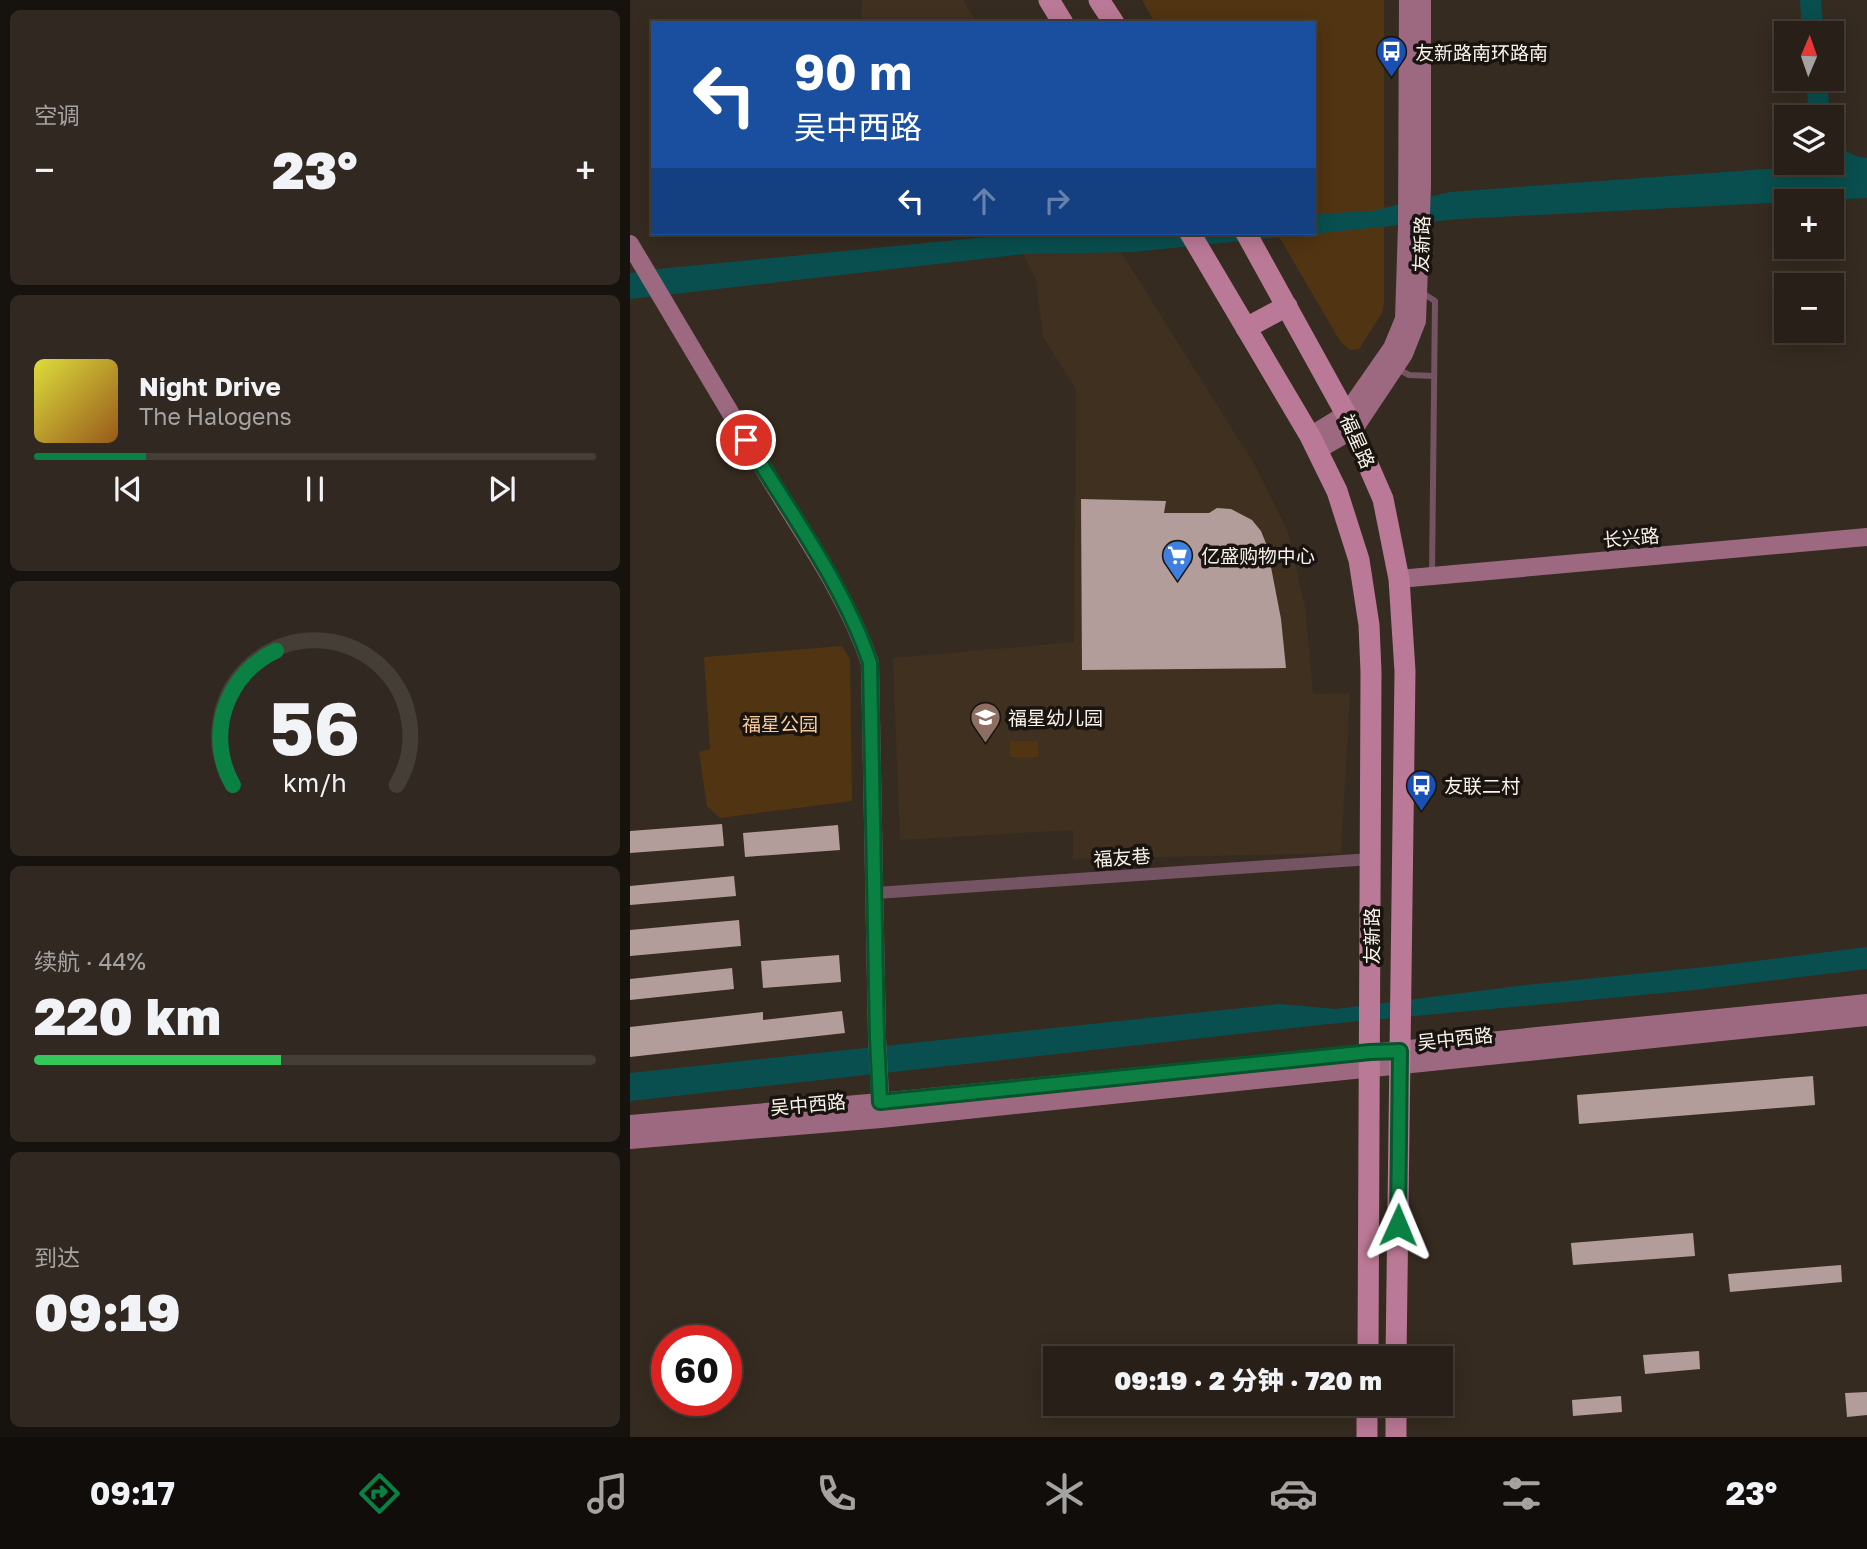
<!DOCTYPE html>
<html lang="zh">
<meta charset="utf-8">
<style>
body{margin:0;font-family:"Golos Text","Noto Sans SC",sans-serif;background:#302821;color:#f1f3f6;height:100vh;display:flex;flex-direction:column;font-size:26px;white-space:nowrap}
*{box-sizing:border-box;margin:0}
p{font-size:23px;color:#a5a3a2}
.icon{flex:none;width:38px;height:38px;fill:none;stroke:currentColor;stroke-width:2;stroke-linecap:round;stroke-linejoin:round}
.map{position:relative;flex:1;overflow:hidden}
.panel{display:flex;flex-direction:column;gap:10px;padding:10px;background:#16120d;width:630px}
.panel>*{flex:none}
.hud{position:absolute;left:21px;top:21px;width:665px;height:214px;border-radius:0px;box-shadow:0 4px 18px #0003,0 0 0 2px #443e37;background:#1a4fa0;color:#fff;overflow:hidden}
.needle{width:46px;rotate:2deg}
.buttons{position:absolute;left:1144px;top:21px;display:grid;gap:14px}
.buttons a{display:grid;place-items:center;width:70px;height:70px;border-radius:0px;background:#282018;box-shadow:0 4px 18px #0003,0 0 0 2px #443e37;font-size:35px}
.speed{position:absolute;left:21px;top:1325px;display:flex;gap:14px;font-size:35px;font-weight:700;text-align:center}
.speed>*{display:grid;place-content:center;width:91px;height:91px;border-radius:50%;background:#282018;box-shadow:0 4px 18px #0003,0 0 0 2px #443e37;line-height:1}
.speed .limit{border:10px solid #d22;background:#fff;color:#111}
.pin{position:absolute;display:grid;place-items:center;width:60px;height:60px;color:#fff;margin:-30px;border:4px solid #fff;border-radius:50%;box-shadow:0 2px 7px #0007}
.me{position:absolute;width:77px;margin:-38px;rotate:1deg;stroke-linejoin:round;filter:drop-shadow(0 0 5px #0008)}
.turn{display:flex;align-items:center;gap:24px;height:147px;padding:0 28px;font-size:32px}
.turn .icon{width:91px;height:91px;stroke-width:2.5}
.turn b{display:block;font-size:49px;line-height:60px}
.lanes{display:flex;align-items:center;height:66px;padding:0 28px;background:#0003;justify-content:center;gap:35px;direction:ltr}
.lanes .off{opacity:.35}
.big{font-size:52px;font-weight:800;line-height:1.1}
.panel .card{flex:1;display:flex;flex-direction:column;justify-content:center;gap:10px;min-width:0;padding:0 24px;border-radius:10px;background:#302821}
.panel .dial{align-items:center;gap:0}
.dial svg{height:182px;overflow:visible;fill:none;stroke:#443e37;stroke-width:7;stroke-linecap:round;text-anchor:middle}
.dial text{fill:#f1f3f6;stroke:none}
.song{display:flex;align-items:center;gap:21px}
.cover{width:84px;height:84px;border-radius:10px;background:linear-gradient(135deg,hsl(60 70% 55%),hsl(30 70% 35%))}
.played{height:7px;border-radius:4px;background:linear-gradient(90deg,#0b8043 20%,#443e37 20%)}
.keys{display:flex;justify-content:space-around;direction:ltr}
.heat{display:flex;justify-content:space-between;align-items:center;font-size:38px;direction:ltr}
.charge{height:10px;border-radius:5px;background:linear-gradient(90deg,#34c759 44%,#443e37 0)}
.trip{position:absolute;left:413px;top:1346px;width:410px;height:70px;border-radius:0px;background:#282018;box-shadow:0 4px 18px #0003,0 0 0 2px #443e37;font-weight:800;line-height:70px;text-align:center}
.tabs{display:flex;height:112px;justify-content:space-around;align-items:center;background:#100d0a;color:#a5a3a2}
.tabs .icon{width:49px;height:49px}
.tabs .on{color:#0b8043}
.tabs b{font-size:32px;color:#f1f3f6}
main{display:flex;flex:1;min-height:0}
.map>svg:first-child{display:block}
.built{fill:#403020}
.green{fill:#513412}
.water{fill:#094f4f}
.building{fill:#b29d9b}
.lines{fill:none;stroke-linecap:round;stroke-linejoin:round}
.lane{stroke:#745462;stroke-width:6}
.street{stroke:#745462;stroke-width:12}
.secondary{stroke:#9c6980;stroke-width:18}
.primary{stroke:#ba7996;stroke-width:21}
.route-casing{stroke:#07532c;stroke-width:18}
.route{stroke:#0b8043;stroke-width:12}
.labels{text-anchor:middle;dominant-baseline:central;stroke-width:7;stroke-linejoin:round;paint-order:stroke}
.poi-label{font-size:19px;fill:#faf3ec;stroke:#19140f;text-anchor:start}
.street-label{font-size:19px;fill:#faf3ec;stroke:#19140f}
.park-label{font-size:19px;fill:#f8ca9b;stroke:#19140f}
</style>
<main>
<section class="panel">
<div class="card"><p>空调</p>
<div class="heat"><a>−</a><b class="big">23°</b><a>+</a></div>
</div>
<div class="card">
<div class="song"><i class="cover"></i><div><b>Night Drive</b><p>The Halogens</p></div></div>
<div class="played"></div>
<div class="keys"><svg class="icon" aria-label="previous" viewBox="0 0 24 24"><path d="M18 5L8 12l10 7zM5 5v14"/></svg><svg class="icon" aria-label="pause" viewBox="0 0 24 24"><path d="M8 5v14M16 5v14"/></svg><svg class="icon" aria-label="next" viewBox="0 0 24 24"><path d="M6 5l10 7-10 7zM19 5v14"/></svg></div>
</div>
<div class="card dial"><svg viewBox="0 0 100 80">
<path d="M14 69A42 42 0 1 1 86 69"/>
<path d="M14 69A42 42 0 0 1 33 10" stroke="#0b8043"/>
<text x="50" y="56" font-size="32" font-weight="700">56</text>
<text x="50" y="72" font-size="11">km/h</text>
</svg></div>
<div class="card"><p>续航 · 44%</p><b class="big">220 km</b><div class="charge"></div></div>
<div class="card"><p>到达</p><b class="big">09:19</b></div>
</section>
<div class="map">
<svg width="1237" height="1437" viewBox="0 0 1237 1437">
<rect width="100%" height="100%" fill="#362b20"/>
<g class="built">
<polygon points="232,0 333,0 347,23 231,23"/>
<polygon points="382,233 479,233 626,467 658,532 675,607 683,694 720,693 711,853 443,859 443,830 270,840 263,658 444,642 446,389 413,337 406,279"/>
</g>
<g class="green">
<polygon points="512,0 754,0 754,304 752,313 729,349 720,350 710,341 647,233 684,233 684,23 525,23"/>
<polygon points="212,646 220,659 222,801 90,818 77,806 69,752 80,749 74,657"/>
<rect x="380" y="741" width="28" height="16"/>
</g>
<g class="water">
<polygon points="1170,0 1191,0 1194,33 1172,33"/>
<polygon points="1176,79 1197,79 1200,117 1179,117"/>
<polygon points="1202,139 1206,146 1226,156 1237,158 1237,198 829,219 503,252 395,254 0,299 0,273 28,269 399,233 684,233 684,214 742,211 820,192 1164,167 1172,163 1202,163"/>
<polygon points="1237,947 1237,969 1065,990 699,1024 0,1101 0,1073 650,1004 706,1009 896,985 1085,966"/>
</g>
<g class="building">
<polygon points="451,499 536,501 534,513 579,513 587,508 601,509 622,520 631,531 637,546 651,619 656,668 452,670"/>
<polygon points="92,824 94,846 0,853 0,831"/>
<polygon points="208,825 210,850 115,857 113,833"/>
<polygon points="104,876 106,896 0,905 0,886"/>
<polygon points="109,920 111,946 0,956 0,930"/>
<polygon points="209,955 211,982 133,988 131,961"/>
<polygon points="102,968 104,989 0,1000 0,979"/>
<polygon points="212,1011 215,1033 0,1057 0,1027 133,1012 133,1020"/>
<polygon points="1183,1076 1185,1105 949,1124 947,1095"/>
<polygon points="1063,1233 1065,1256 943,1265 941,1243"/>
<polygon points="1211,1265 1212,1282 1100,1292 1098,1274"/>
<polygon points="1069,1351 1070,1369 1015,1374 1013,1355"/>
<polygon points="1237,1392 1237,1415 1217,1417 1215,1393"/>
<polygon points="991,1396 992,1412 943,1416 942,1400"/>
</g>
<g class="lines">
<g class="lane">
<polyline points="791,292 805,301 802,574"/>
<polyline points="766,368 779,375 804,376"/>
</g>
<polyline class="street" points="246,893 741,859"/>
<g class="secondary">
<path d="M0,244C47,323 94,403 141,481C177,540 218,598 240,663L247,1037L251,1114"/>
<polyline points="680,436 716,414 762,348 774,319 777,226 778,0"/>
<polyline points="688,450 724,429 774,354 787,321 792,186 792,0"/>
<polyline points="769,579 1237,537"/>
<polyline points="0,1124 250,1102 1237,1003"/>
<polyline points="0,1140 251,1119 1237,1017"/>
</g>
<g class="primary">
<polyline points="419,0 433,23"/>
<polyline points="469,0 484,23"/>
<polyline points="560,233 680,436 707,491 729,560 739,625 741,672 738,1358"/>
<polyline points="616,233 716,414 753,499 769,579 775,671 766,1358"/>
<polyline points="616,328 657,306"/>
<polyline points="737,1437 737,1404"/>
<polyline points="766,1437 766,1404"/>
</g>
</g>
<g class="lines">
<defs>
<path id="route" d="M116,440C158,509 215,587 240,663L247,1037L250,1102L740,1052L770,1051L768,1225"/>
</defs>
<use href="#route" class="route-casing"/>
<use href="#route" class="route"/>
</g>
<defs>
<symbol id="bus-pin" viewBox="-11 -11 22 30"><path d="M0 17L-7.5 6A9.5 9.5 0 1 1 7.5 6Z" fill="#1a4fb4" stroke="#19140f"/><path d="M-5-6H5V4H4V6H2V4H-2V6H-4V4H-5ZM-3.5-4V0h7V-4ZM-3.5 1.2v1.5H-2V1.2ZM2 1.2v1.5H3.5V1.2Z" fill="#fff"/></symbol>
<symbol id="supermarket-pin" viewBox="-11 -11 22 30"><path d="M0 17L-7.5 6A9.5 9.5 0 1 1 7.5 6Z" fill="#3f7fe0" stroke="#19140f"/><path d="M-6-5.5h2.5l.6 2H6L4.5 2H-2.5L-4.4-4H-6ZM-1.5 3.2a1.3 1.3 0 1 0 .1 0ZM3 3.2a1.3 1.3 0 1 0 .1 0Z" fill="#fff"/></symbol>
<symbol id="school-pin" viewBox="-11 -11 22 30"><path d="M0 17L-7.5 6A9.5 9.5 0 1 1 7.5 6Z" fill="#8d6e63" stroke="#19140f"/><path d="M0-5L7-2L0 1L-7-2ZM-4 1L0 2.5L4 1V4Q0 6-4 4Z" fill="#fff"/></symbol>
</defs>
<g fill-rule="evenodd">
<use href="#bus-pin" x="744" y="34" width="35" height="47"/>
<use href="#supermarket-pin" x="530" y="538" width="35" height="47"/>
<use href="#school-pin" x="338" y="700" width="35" height="47"/>
<use href="#bus-pin" x="774" y="768" width="35" height="47"/>
</g>
<g class="labels">
<g class="poi-label">
<text x="785" y="52">友新路南环路南</text>
<text x="571" y="555">亿盛购物中心</text>
<text x="378" y="717">福星幼儿园</text>
<text x="814" y="785">友联二村</text>
</g>
<g class="street-label">
<text transform="translate(791 244) rotate(-88)">友新路</text>
<text transform="translate(728 441) rotate(66)">福星路</text>
<text transform="translate(1001 537) rotate(-5)">长兴路</text>
<text transform="translate(492 857) rotate(-4)">福友巷</text>
<text transform="translate(741 936) rotate(-90)">友新路</text>
<text transform="translate(825 1038) rotate(-6)">吴中西路</text>
<text transform="translate(178 1104) rotate(-5)">吴中西路</text>
</g>
<g class="park-label">
<text x="150" y="723">福星公园</text>
</g>
</g>
</svg>
<div class="buttons">
<a><svg class="needle" viewBox="-14 -14 28 28"><path d="M0-13l5 13h-10z" fill="#e53935"/><path d="M0 13l5-13h-10z" fill="#a5a3a2"/></svg></a>
<a><svg class="icon" aria-label="layers" viewBox="0 0 24 24"><path d="M12 4l9 5-9 5-9-5zM3 14l9 5 9-5"/></svg></a>
<a>+</a>
<a>−</a>
</div>
<div class="speed"><div class="limit">60</div></div>
<div class="pin" style="left:116px;top:440px;background:#d93025"><svg class="icon" aria-label="arrive" viewBox="0 0 24 24"><path d="M6 21V4h12l-3 4 3 4H6"/></svg></div>
<svg class="me" style="left:768px;top:1225px" viewBox="-20 -20 40 40"><path d="M0-17L14 15 0 8-14 15z" fill="#0b8043" stroke="#fff" stroke-width="4"/></svg>
<div class="trip">09:19 · 2 分钟 · 720 m</div>
<div class="hud">
<div class="turn"><svg class="icon" aria-label="left" viewBox="0 0 24 24"><path d="M17 20v-9H6M10 6l-5 5 5 5"/></svg><div><b>90 m</b>吴中西路</div></div>
<div class="lanes"><svg class="icon" aria-label="left" viewBox="0 0 24 24"><path d="M17 20v-9H6M10 6l-5 5 5 5"/></svg><svg class="icon off" aria-label="ahead" viewBox="0 0 24 24"><path d="M12 20V5M6 11l6-6 6 6"/></svg><svg class="icon off" aria-label="right" viewBox="0 0 24 24"><path d="M7 20v-9h11M14 6l5 5-5 5"/></svg></div>
</div>
</div>
</main>
<nav class="tabs">
<b>09:17</b>
<svg class="icon on" aria-label="directions" viewBox="0 0 24 24"><path d="M12 3l9 9-9 9-9-9zM9 14v-3h6M13 9l2 2-2 2"/></svg>
<svg class="icon" aria-label="music" viewBox="0 0 24 24"><path d="M9 18V5l10-2v13"/><circle cx="6" cy="18" r="3"/><circle cx="16" cy="16" r="3"/></svg>
<svg class="icon" aria-label="phone" viewBox="0 0 24 24"><path d="M5 4h4l2 5-3 2q2 4 5 5l2-3 5 2v4C11 20 4 13 5 4z"/></svg>
<svg class="icon" aria-label="climate" viewBox="0 0 24 24"><path d="M12 3v18M4 7l16 10M4 17L20 7"/></svg>
<svg class="icon" aria-label="car" viewBox="0 0 24 24"><path d="M5 17H2v-5l4-1 3-4h7l3 4 3 1v5h-3M9 17h6M6 11h13"/><circle cx="7" cy="17" r="2"/><circle cx="17" cy="17" r="2"/></svg>
<svg class="icon" aria-label="filters" viewBox="0 0 24 24"><path d="M4 7h16M4 17h16"/><circle cx="9" cy="7" r="2"/><circle cx="15" cy="17" r="2"/></svg>
<b>23°</b>
</nav>
